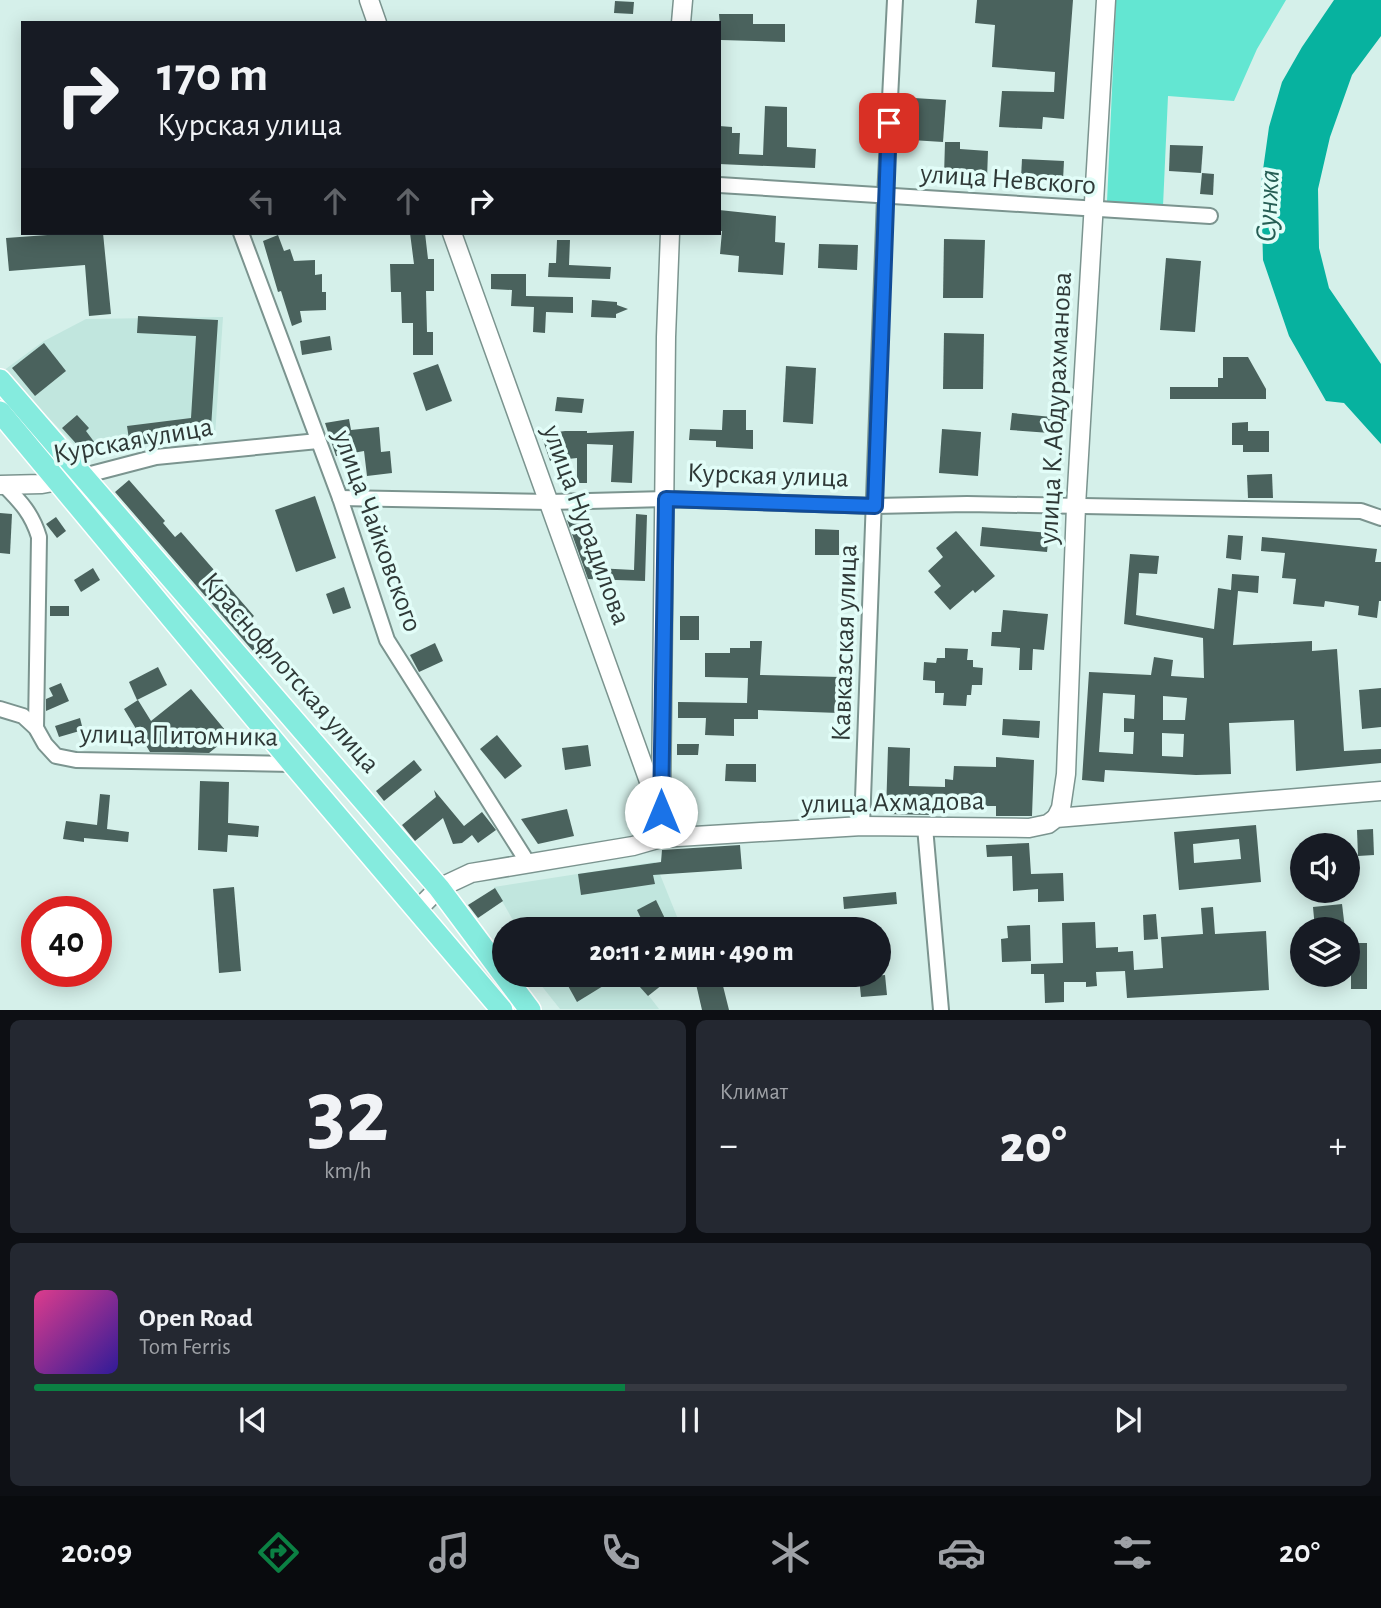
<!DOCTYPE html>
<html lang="ru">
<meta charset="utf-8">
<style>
body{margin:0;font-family:"Alegreya Sans",sans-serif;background:#242831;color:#f1f3f6;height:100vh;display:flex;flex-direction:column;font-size:26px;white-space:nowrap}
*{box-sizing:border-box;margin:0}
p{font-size:23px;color:#9ea1a6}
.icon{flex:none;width:38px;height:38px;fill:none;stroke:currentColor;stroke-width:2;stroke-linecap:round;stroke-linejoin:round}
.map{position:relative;height:1010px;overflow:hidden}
.details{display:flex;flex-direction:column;gap:10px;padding:10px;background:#0d0f14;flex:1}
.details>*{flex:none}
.hud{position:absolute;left:21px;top:21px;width:700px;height:214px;border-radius:0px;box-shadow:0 4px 18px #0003;background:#171b24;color:#f1f3f6;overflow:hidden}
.tools{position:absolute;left:1290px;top:833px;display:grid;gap:14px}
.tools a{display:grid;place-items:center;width:70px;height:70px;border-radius:50%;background:#171b24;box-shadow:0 4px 18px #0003;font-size:35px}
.speed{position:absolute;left:21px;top:896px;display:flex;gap:14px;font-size:35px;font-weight:700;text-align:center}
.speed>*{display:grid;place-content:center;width:91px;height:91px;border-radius:50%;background:#171b24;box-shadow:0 4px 18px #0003;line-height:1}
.speed .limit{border:10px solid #d22;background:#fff;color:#111}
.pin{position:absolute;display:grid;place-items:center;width:60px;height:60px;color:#fff;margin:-30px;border-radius:14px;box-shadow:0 4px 10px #0006}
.me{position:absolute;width:77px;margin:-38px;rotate:0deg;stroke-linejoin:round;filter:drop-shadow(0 0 5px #0008)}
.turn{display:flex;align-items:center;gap:24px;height:147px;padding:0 21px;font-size:32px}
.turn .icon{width:91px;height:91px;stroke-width:2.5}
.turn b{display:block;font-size:49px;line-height:60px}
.lanes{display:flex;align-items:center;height:66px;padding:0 21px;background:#0003;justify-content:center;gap:35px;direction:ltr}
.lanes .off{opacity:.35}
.big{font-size:52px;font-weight:800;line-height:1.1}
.details .tile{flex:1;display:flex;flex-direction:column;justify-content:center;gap:10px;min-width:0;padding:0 24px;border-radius:10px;background:#242831}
.details .dial{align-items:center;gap:0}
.dial b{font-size:91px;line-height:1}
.song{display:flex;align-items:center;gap:21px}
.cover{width:84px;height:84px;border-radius:10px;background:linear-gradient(135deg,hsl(330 70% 55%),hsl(250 70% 35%))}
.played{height:7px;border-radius:4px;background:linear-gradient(90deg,#0b8043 45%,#363941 45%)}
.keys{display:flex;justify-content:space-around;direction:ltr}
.heat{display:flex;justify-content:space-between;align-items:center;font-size:38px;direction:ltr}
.details .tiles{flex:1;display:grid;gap:10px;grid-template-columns:1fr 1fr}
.tile:last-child{grid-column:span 2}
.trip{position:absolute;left:492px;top:917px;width:399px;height:70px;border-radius:35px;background:#171b24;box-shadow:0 4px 18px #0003;font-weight:800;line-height:70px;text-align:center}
.tabs{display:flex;height:112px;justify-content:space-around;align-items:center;background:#090b0e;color:#9ea1a6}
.tabs .icon{width:49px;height:49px}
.tabs .active{color:#0b8043}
.tabs b{font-size:32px;color:#f1f3f6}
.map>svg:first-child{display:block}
.built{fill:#c1e6de}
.green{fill:#63e6d2}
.water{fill:#07b29f}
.building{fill:#4a625d;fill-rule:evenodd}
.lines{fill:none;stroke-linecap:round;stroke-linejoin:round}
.minor-casing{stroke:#7b948f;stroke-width:18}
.tertiary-casing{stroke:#7b948f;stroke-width:21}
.primary-casing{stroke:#fff;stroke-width:24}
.minor{stroke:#fff;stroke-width:14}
.tertiary{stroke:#fff;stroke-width:18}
.primary{stroke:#85ebde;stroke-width:21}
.route-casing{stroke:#114b97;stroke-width:18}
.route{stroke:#1a73e8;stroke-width:12}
.labels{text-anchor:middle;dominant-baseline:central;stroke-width:7;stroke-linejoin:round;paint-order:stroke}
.street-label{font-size:28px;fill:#2f3937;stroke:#e2fdf8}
.water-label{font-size:30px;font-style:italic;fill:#265e55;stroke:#e2fdf8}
</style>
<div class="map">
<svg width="1381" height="1010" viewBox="0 0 1381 1010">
<rect width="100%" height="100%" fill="#d5f0ea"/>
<g class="built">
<polygon points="223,317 215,436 76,446 3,371 44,341 86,319"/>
<polygon points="655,862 682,929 518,929 494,887"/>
<polygon points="533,975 633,975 659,1009 560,1009"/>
</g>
<polygon class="green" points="1116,0 1286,0 1257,49 1234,101 1168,96 1163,206 1107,202"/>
<polygon class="water" points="1334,0 1381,0 1381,36 1352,75 1330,137 1318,189 1319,248 1329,288 1381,364 1381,444 1344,403 1326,401 1289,336 1263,260 1261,184 1269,127 1282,82 1302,47"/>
<g class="building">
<polygon points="977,0 1073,0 1064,119 1043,117 1042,129 999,127 1002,91 1054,92 1055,72 992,67 995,25 975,23"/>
<polygon points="615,1 634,2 633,14 614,13"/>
<polygon points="719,14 753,14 753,24 785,24 785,42 721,40"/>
<polygon points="914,98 946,100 943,142 911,140"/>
<polygon points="765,106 787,107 787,147 816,149 815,168 719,164 719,126 732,127 732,133 740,133 739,154 763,155"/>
<polygon points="945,142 960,142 960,149 988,151 987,179 944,176"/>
<polygon points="1170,145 1203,146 1201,173 1169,171"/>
<polygon points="1022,159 1064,161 1063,180 1021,178"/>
<polygon points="1202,173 1214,174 1213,195 1200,194"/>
<polygon points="719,210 776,216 775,242 785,243 783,275 738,272 739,256 720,254 722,231 719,231"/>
<polygon points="75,233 103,233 111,314 89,316 85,265 9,271 6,238"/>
<polygon points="410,233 425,233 428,259 434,259 434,291 426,291 427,332 433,332 433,355 413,355 413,323 402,323 401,292 391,292 390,264 414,264"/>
<polygon points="278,235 284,251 290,249 294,261 315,260 315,275 322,274 322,292 326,292 326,310 300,311 302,322 292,326 281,291 278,292 263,241"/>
<polygon points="944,239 985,240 983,298 943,298"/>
<polygon points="557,240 570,240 569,265 611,267 610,279 548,277 549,263 556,263"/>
<polygon points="819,244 858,245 857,270 818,268"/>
<polygon points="1166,258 1201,261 1195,332 1160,330"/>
<polygon points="491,274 526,274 526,296 573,297 573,313 546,312 545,333 533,332 534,307 511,306 512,290 491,289"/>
<polygon points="592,300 617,302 617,305 628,309 616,314 616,318 591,317"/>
<polygon points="138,316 218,320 211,428 177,426 178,440 130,446 127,426 191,418 196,336 137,333"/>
<polygon points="944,333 984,334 983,389 943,389"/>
<polygon points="330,336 332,350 302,355 300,341"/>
<polygon points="44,343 66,371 35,396 12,368"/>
<polygon points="1223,357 1248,357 1266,389 1266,399 1170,399 1170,387 1218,387 1218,378 1223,378"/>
<polygon points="438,364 452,401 426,411 413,373"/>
<polygon points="786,366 816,368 813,424 783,422"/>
<polygon points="557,397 584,399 582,413 555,411"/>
<polygon points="723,410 746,410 746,430 753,430 753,449 716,447 716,441 689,440 690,429 722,430"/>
<polygon points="1012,413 1052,417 1050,433 1010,430"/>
<polygon points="77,415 89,428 86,431 101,451 91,460 62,428"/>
<polygon points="349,419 351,430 379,427 381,452 390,451 392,473 367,476 364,451 336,456 325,423"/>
<polygon points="1248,422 1248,431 1269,431 1269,452 1243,452 1243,445 1232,445 1232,423"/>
<polygon points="942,429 981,432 978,476 939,473"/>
<polygon points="565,431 587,431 587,433 634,431 632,483 611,482 613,445 587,444 587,483 577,483 577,458 550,461 541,434"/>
<polygon points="1272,474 1273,498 1248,498 1247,475"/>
<polygon points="129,480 165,521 163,523 175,537 181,532 254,616 244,625 268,652 260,659 115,492"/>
<polygon points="315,496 336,558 296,572 275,510"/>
<polygon points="0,513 12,514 10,554 0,553"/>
<polygon points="636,514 647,515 645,581 588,579 567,520 577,516 596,568 634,570"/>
<polygon points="56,517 66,531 57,538 46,524"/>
<polygon points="982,527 1049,533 1047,552 980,546"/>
<polygon points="815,529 839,530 839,555 815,555"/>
<polygon points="956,531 995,576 975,593 973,590 950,610 934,592 941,586 928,571 943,557 936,548"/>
<polygon points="1228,535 1243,536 1241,560 1226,558"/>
<polygon points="1262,537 1377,549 1375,562 1381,562 1381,601 1379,601 1377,618 1358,615 1359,606 1325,601 1324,607 1293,604 1296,579 1282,578 1285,553 1261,551"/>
<path d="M1130,554L1159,556L1157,574L1139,573L1136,615L1214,629L1218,588L1231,590L1232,574L1259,576L1258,593L1238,591L1233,645L1312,641V651L1337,649L1344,751L1381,749V763L1296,771L1294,720L1229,723L1231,774L1196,775L1105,770L1104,782L1082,780L1089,672L1151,675L1154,657L1173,660L1171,676L1204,678L1203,638L1124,624ZM1103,693L1135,695L1134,719L1124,718V732H1134L1133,754L1099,752ZM1163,696L1187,698L1185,720H1163ZM1162,733L1184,734L1183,757L1162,756Z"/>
<polygon points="93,568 100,580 81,592 74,580"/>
<polygon points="344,587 351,608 333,614 326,594"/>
<rect x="50" y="606" width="19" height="10"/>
<polygon points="1003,610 1048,614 1044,650 1033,649 1032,670 1019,670 1020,648 991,646 992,632 1001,632"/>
<rect x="680" y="616" width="19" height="24"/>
<polygon points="750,641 762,641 760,675 840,677 839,713 758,710 758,719 734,719 734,736 705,735 706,718 678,718 678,702 747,703 748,678 705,677 705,653 730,653 730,648 750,648"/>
<polygon points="435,643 443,661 419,672 410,655"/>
<polygon points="945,648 968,649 967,660 973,660 973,667 983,668 982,685 972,685 971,695 967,695 966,706 943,705 944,693 935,693 935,681 923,680 924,662 936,663 937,658 945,658"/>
<polygon points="158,667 167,685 137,700 129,682"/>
<polygon points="61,683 69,701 46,711 46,699 53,696 49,688"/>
<polygon points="1381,688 1381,727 1362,729 1359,690"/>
<polygon points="191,689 230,736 209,753 150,752 124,709 138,700 151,721"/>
<polygon points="80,718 83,730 59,737 55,726"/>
<polygon points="1003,719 1040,721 1039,738 1002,735"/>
<polygon points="497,735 522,766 505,779 480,749"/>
<polygon points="677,744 699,744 698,755 677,755"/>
<polygon points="588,745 591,766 565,770 562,748"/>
<polygon points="888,747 910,748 909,786 945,787 945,779 953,780 954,766 996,767 996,757 1034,760 1032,816 996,816 996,806 934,806 933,815 886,814"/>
<polygon points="414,760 422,770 384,801 376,791"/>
<polygon points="726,764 756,764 756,782 725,781"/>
<polygon points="200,781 229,782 228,823 259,826 258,837 228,835 227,852 198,850"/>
<polygon points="434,790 464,826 482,812 496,830 478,843 472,835 462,843 453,844 443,818 415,841 402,825 436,797"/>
<polygon points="100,794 110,795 107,829 129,832 128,842 84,838 84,842 63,839 66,821 97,825"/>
<polygon points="567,809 574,836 538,844 521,819"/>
<path d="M1256,825L1261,882L1179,890L1174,832ZM1239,839L1241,859L1194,863L1193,844Z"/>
<polygon points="1373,829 1374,855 1358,856 1357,830"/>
<polygon points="1029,843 1031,874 1063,873 1064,901 1038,902 1038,889 1013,891 1012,856 987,857 986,845"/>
<polygon points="740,845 742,869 653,875 655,884 581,895 578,874 661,862 662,850"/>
<polygon points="234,887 241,971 219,973 213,889"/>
<polygon points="495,888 503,901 478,918 468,905"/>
<polygon points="896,892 897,904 844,909 843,897"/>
<polygon points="656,900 670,929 646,929 637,910"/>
<polygon points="1342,904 1345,929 1315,929 1313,907"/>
<polygon points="1213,907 1215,934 1266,931 1269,990 1127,998 1125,971 1096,972 1097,986 1086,987 1086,982 1064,982 1064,1002 1045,1003 1044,974 1031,974 1031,964 1063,963 1062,923 1095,922 1096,948 1118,947 1118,952 1133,951 1134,970 1163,968 1161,937 1203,934 1201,908"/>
<polygon points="1156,914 1158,939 1144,940 1143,915"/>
<polygon points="1030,925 1031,961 1002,962 1001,939 1008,938 1007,926"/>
<rect x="1351" y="943" width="16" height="46"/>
<polygon points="583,975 603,975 608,983 577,1002 567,984"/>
<polygon points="653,975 662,975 667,981 648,996 639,986"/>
<polygon points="885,975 887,995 861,997 859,977"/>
<polygon points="721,978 729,1010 702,1010 696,984"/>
</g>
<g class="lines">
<defs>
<g id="minor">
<polyline points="719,185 1210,216"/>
<polyline points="241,233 340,498 387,640 528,863"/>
<polyline points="83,476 156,457 318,441"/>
<path d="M4,485C21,502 32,514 39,537L36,728"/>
<polyline points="340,498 550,502 666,499 875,506 967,504 1361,511 1381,518"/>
<polyline points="0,709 23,716 36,728 45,744 56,756 76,760 293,764"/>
<polyline points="862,826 885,197 895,0"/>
<polyline points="925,827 941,1010"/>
</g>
<g id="tertiary">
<polyline points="369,0 377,23"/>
<polyline points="681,23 683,0"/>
<polyline points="452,233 651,787 661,838"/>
<polyline points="0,485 42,484 69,479"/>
<polyline points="661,799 666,337 670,233"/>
<polyline points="1056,818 1061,808 1066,774 1076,506 1106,0"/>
<polyline points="418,909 439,888 471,873 633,846 661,838 862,826 1029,828 1048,824 1056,818 1381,791"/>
</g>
<g id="primary">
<polyline points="0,380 439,888 530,1010"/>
<polyline points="0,412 293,764 502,1010"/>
</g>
</defs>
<use href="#minor" class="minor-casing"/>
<use href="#tertiary" class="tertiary-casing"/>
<use href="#primary" class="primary-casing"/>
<use href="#minor" class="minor"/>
<use href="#tertiary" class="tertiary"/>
<use href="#primary" class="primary"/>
</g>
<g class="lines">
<defs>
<polyline id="route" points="661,812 666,499 875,506 889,123"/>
</defs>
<use href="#route" class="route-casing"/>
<use href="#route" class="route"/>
</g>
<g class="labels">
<g class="street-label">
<text transform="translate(1008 180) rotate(4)">улица Невского</text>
<text transform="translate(1056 408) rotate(-87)">улица К.Абдурахманова</text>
<text transform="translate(133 441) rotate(-10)">Курская улица</text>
<text transform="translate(768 476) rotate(2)">Курская улица</text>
<text transform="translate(586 525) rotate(70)">улица Нурадилова</text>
<text transform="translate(377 531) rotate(70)">улица Чайковского</text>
<text transform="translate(845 643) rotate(-88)">Кавказская улица</text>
<text transform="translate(290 673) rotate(49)">Краснофлотская улица</text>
<text transform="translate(179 736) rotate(1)">улица Питомника</text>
<text transform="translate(893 803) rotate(-1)">улица Ахмадова</text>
</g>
<g class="water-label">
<text transform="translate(1268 206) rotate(-87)">Сунжа</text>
</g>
</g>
</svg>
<div class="tools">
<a><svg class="icon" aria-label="sound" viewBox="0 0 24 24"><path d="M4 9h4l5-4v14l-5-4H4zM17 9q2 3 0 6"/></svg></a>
<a><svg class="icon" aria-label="layers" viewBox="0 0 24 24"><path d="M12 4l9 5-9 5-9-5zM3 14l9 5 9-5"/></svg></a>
</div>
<div class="speed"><div class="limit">40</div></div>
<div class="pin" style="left:889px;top:123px;background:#d93025"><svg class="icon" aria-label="arrive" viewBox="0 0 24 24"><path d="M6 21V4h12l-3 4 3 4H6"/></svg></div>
<svg class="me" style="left:661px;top:812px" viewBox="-20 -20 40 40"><circle r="19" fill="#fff"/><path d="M0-13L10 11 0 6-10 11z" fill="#1a73e8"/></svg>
<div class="trip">20:11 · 2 мин · 490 m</div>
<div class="hud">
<div class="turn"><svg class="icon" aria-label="right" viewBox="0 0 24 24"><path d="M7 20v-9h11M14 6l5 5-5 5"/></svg><div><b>170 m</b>Курская улица</div></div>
<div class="lanes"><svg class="icon off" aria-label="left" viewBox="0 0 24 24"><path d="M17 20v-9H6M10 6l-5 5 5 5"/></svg><svg class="icon off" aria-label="ahead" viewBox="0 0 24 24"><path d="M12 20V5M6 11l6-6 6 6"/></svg><svg class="icon off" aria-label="ahead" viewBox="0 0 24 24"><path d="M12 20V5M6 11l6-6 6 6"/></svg><svg class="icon" aria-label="right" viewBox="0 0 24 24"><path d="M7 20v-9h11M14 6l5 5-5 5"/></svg></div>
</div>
</div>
<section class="details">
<div class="tiles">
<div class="tile dial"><b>32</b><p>km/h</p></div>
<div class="tile"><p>Климат</p>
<div class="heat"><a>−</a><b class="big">20°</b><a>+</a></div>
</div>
<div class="tile">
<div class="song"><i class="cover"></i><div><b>Open Road</b><p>Tom Ferris</p></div></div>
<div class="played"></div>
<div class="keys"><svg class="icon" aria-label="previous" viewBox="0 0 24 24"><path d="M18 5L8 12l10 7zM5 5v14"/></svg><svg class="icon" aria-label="pause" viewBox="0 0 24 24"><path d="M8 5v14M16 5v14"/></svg><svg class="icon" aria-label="next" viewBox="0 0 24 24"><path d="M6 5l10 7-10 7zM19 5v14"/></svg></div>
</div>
</div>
</section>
<nav class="tabs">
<b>20:09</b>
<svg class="icon active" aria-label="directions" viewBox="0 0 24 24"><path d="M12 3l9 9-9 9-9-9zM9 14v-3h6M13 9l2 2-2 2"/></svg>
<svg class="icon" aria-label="music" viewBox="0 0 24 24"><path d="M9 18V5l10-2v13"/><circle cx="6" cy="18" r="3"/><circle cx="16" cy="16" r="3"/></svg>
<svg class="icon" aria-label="phone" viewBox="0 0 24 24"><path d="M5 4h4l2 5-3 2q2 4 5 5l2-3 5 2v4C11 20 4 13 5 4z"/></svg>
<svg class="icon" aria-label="climate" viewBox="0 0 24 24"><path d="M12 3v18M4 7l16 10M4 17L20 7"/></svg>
<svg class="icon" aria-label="car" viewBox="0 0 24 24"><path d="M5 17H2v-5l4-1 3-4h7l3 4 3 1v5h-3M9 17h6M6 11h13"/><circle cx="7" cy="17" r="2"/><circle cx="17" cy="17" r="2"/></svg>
<svg class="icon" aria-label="filters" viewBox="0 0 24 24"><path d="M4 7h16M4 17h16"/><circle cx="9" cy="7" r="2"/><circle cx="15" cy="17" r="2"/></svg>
<b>20°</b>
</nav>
